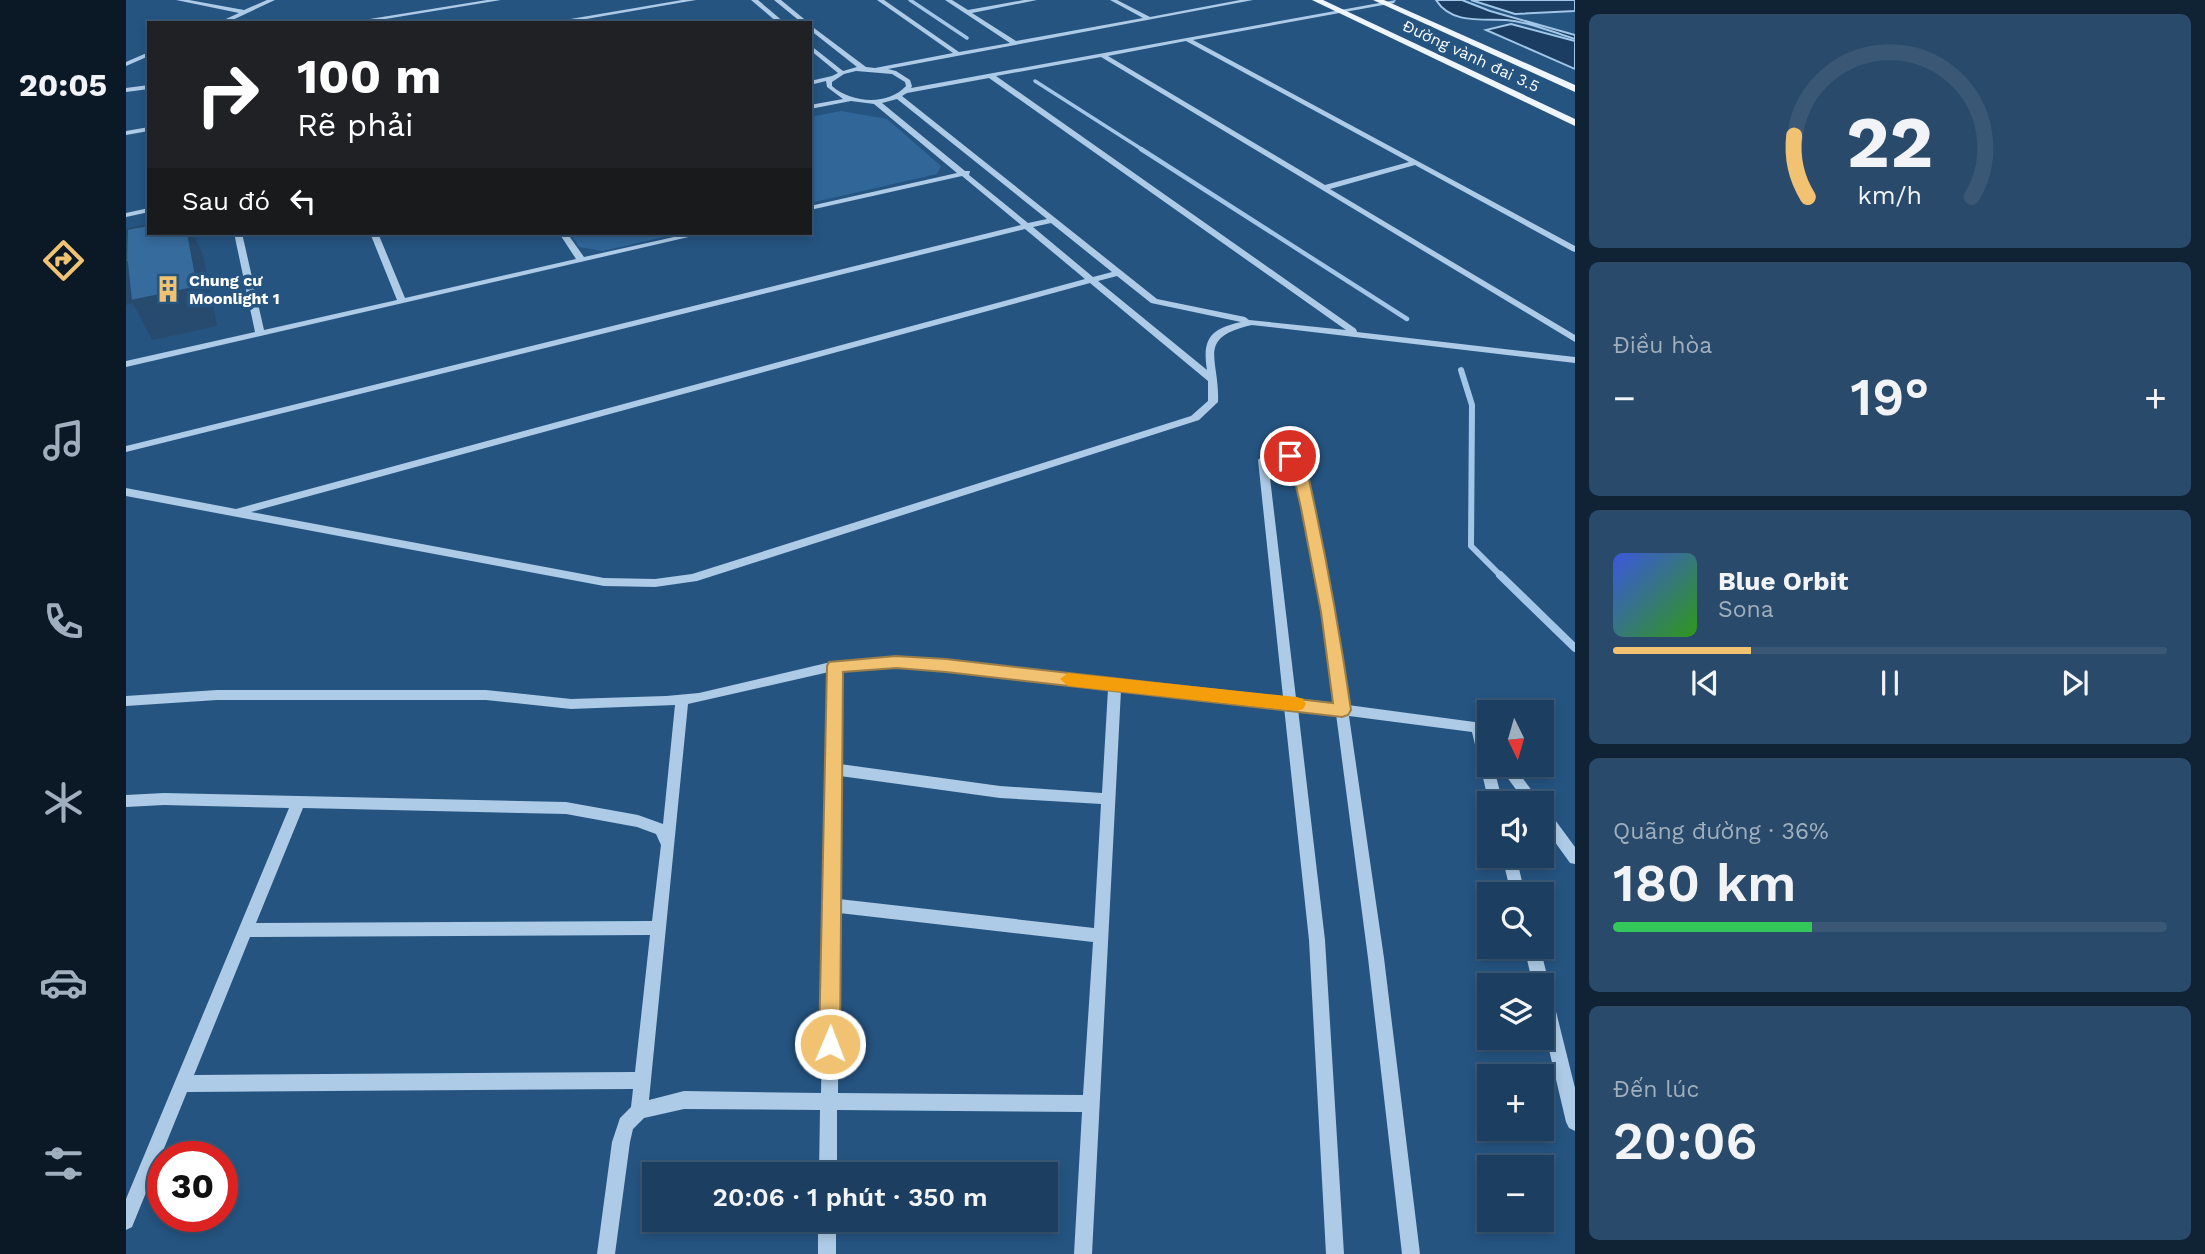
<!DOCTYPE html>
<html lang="vi">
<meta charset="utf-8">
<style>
body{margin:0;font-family:"Work Sans",sans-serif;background:#294a6a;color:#f1f3f6;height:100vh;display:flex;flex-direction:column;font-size:26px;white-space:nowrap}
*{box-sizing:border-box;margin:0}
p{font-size:23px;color:#a0afbd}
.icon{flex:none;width:38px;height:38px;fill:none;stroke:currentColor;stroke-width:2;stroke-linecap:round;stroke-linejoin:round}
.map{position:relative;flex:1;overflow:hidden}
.side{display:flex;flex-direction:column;gap:14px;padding:14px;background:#0f2335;width:630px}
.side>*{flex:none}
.guide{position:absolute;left:21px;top:21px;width:665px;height:214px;border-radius:0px;box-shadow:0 4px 10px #0003,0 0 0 2px #3a5876;background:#202124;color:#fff;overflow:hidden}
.needle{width:46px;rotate:175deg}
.fabs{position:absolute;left:1351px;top:700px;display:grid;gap:14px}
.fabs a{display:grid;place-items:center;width:77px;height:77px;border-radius:0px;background:#1c3f61;box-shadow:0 4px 10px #0003,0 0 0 2px #3a5876;font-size:35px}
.speed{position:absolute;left:21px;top:1141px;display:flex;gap:14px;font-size:35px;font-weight:700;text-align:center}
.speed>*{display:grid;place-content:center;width:91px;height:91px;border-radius:50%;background:#1c3f61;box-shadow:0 4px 10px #0003,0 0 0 2px #3a5876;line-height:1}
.speed .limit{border:10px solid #d22;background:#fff;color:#111}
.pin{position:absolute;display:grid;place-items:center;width:60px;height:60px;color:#fff;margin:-30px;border:4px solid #fff;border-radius:50%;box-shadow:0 2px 7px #0007}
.me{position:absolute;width:77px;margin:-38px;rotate:1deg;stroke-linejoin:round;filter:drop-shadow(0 0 5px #0008)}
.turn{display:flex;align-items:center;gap:24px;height:147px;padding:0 35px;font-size:32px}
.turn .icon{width:91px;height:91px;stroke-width:2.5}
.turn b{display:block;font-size:49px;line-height:60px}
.then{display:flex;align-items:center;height:66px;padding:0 35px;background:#0003;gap:14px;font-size:26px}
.big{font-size:52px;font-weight:600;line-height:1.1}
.side .tile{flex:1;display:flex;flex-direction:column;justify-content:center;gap:10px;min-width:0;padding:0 24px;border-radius:10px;background:#294a6a}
.side .dial{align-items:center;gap:0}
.dial svg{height:182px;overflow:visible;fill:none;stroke:#3a5876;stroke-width:7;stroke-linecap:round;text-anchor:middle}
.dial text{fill:#f1f3f6;stroke:none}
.song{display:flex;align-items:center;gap:21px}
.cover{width:84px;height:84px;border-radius:10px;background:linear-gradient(135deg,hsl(230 70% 55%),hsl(110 70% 35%))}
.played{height:7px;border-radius:4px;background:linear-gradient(90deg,#f0c271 25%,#3a5876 25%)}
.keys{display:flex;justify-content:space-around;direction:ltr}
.heat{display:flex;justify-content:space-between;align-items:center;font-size:38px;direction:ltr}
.charge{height:10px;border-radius:5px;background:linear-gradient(90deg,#34c759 36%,#3a5876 0)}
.trip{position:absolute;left:516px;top:1162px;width:416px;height:70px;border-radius:0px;background:#1c3f61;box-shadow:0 4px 10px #0003,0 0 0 2px #3a5876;font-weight:600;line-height:70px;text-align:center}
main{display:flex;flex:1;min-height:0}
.tab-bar{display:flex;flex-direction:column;width:126px;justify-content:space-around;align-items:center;background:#0b1927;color:#a0afbd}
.tab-bar .icon{width:49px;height:49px}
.tab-bar .on{color:#f0c271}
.tab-bar b{font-size:32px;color:#f1f3f6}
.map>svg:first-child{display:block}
.green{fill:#306698}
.water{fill:#1a3d61;stroke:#a1c6e7;stroke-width:2}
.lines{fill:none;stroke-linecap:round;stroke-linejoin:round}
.stream-far3{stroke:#a1c6e7;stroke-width:3.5}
.stream-far2{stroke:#a1c6e7;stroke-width:4.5}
.stream-far1{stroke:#a1c6e7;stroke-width:6}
.stream{stroke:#a1c6e7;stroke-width:8}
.minor{fill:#adcbe6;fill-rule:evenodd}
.major{fill:#eef5fd;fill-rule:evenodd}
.shaded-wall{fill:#264b6e}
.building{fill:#366b9d;stroke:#264b6e;stroke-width:2}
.route{fill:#f0c271;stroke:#9c7e49;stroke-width:2}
.slow{fill:#f59e0b}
.labels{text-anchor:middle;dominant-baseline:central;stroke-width:7;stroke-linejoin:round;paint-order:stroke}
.far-street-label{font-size:16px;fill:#fff;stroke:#255481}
.far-poi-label{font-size:16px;font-weight:bold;fill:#fff;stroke:#255481;text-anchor:start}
</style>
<main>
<nav class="tab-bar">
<b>20:05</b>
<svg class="icon on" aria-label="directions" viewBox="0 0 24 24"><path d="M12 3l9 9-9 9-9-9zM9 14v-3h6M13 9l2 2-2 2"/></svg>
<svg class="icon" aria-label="music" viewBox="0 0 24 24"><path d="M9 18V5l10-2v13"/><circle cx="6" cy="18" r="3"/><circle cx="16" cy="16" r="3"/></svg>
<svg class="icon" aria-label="phone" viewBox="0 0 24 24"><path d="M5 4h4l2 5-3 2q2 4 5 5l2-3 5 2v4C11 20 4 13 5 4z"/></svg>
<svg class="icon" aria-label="climate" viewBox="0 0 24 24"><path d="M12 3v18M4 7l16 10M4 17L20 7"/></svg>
<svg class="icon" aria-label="car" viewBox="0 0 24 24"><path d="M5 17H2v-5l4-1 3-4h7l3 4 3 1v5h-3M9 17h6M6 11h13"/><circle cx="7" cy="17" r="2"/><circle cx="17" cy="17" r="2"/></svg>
<svg class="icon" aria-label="filters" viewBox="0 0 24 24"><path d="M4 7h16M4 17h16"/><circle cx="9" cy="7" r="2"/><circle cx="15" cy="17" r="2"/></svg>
</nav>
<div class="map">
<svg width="1449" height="1254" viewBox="0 0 1449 1254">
<rect width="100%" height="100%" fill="#255481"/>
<g class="green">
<polygon points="715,111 761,119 815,166 811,174 684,203 684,117"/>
<polygon points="444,233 555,233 477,251 453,247"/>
</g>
<g class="water">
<path d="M1310,0H1336L1364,11L1449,35V39C1427,32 1403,22 1380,20C1355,19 1325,24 1310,0Z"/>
<polygon points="1345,0 1449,0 1449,11 1389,14"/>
<polygon points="1385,24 1449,41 1449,69 1360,30"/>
</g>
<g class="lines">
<g class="stream-far3">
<polyline points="784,0 841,38"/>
<polyline points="909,81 1017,150"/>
</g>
<polyline class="stream-far2" points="1015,149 1281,319"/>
<polyline class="stream-far1" points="1335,370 1346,405 1345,546 1376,577"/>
<polyline class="stream" points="1374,575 1449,648"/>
<g class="minor">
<polygon points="50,0 63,0 118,10 141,0 149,0 100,23 91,23 113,13"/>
<polygon points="361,0 375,0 235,23 219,23"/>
<polygon points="556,0 570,0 437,23 421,23"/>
<polygon points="625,0 632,0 659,23 652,23"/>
<polygon points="648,0 655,0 683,23 676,23"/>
<path d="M751,0H758L833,52L884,43L819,0H826L842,10L898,0H911L846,13L890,41L1017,18L984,0H991L1024,17L1114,0H1127L762,69L770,71L784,80L786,86L785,88L1270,0L1268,3L1067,40L1449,246V252L1446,251L1289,165L1204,189L1449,335V342L975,57L870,76L1230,329L1231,332L1449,357V363L1126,325C1069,338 1094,358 1092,402L1073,420L571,581L529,587L478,586L0,496V488L110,509L959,279L899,229L0,452V446L895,225L836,176L684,210V206L831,173L748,104L725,101L684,109V105L717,99L701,87L700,81L684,85V81L706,76L712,73L684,50V45L717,71L731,67L684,30V25L740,67L749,68L827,53ZM1060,41L1283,162L1199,185L982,56ZM730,71L766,74L779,82L780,86C762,106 725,103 706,86V82L718,74ZM863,78L1220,330L1123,320L1119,317L1031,299L776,96L781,93ZM771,99L921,219L902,223L843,175L844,171H839L756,103ZM925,223L986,272L967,277L907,227ZM991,276L1025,303L1115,322C1084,329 1076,339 1081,370L972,281ZM964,283L1082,381V401L1065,416L566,574L529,579L478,578L125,512Z"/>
<polygon points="23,52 23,56 0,66 0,62"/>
<polygon points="23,85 23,89 0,92 0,88"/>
<polygon points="23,127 23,131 0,135 0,131"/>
<polygon points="23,208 23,212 0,217 0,213"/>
<polygon points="108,233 116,233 138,330 271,300 244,233 252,233 279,298 450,259 433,233 441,233 458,257 566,233 580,233 0,367 0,361 129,332"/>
<path d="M1150,451L1168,454L1177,462L1208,612L1222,705L1356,723L1363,734V765H1367L1377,803H1363L1346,732L1223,716L1258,958L1294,1254H1276L1242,958L1210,714L1172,709L1199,940L1218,1254H1200L1183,940L1158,707L995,690L966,1254H948L956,1112L711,1110V1174H693L694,1110L558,1109L518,1118L507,1129L504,1142L489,1254H471L486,1142L494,1118L505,1107L507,1089L61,1092L6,1227L0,1230V1199L163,808L38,805L0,807V795L38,793L440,802L512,815L537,824L549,705L445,709L360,700H91L0,706V696L91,690H360L445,699L540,696L573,693L709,661L770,657L1157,697L1132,460L1137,455ZM1150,458H1159L1167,463L1196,612L1209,703L1170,698L1142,461ZM770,667L982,689L976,793L874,786L714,764L715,670ZM703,672L695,1093L558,1091L523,1100L562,704ZM714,776L874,798L975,804L968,928L713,899ZM177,808L440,814L511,827L530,834L535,845L526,921L130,923ZM713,913L967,942L957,1095L712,1093ZM524,935L509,1072L68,1075L124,937Z"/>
<polygon points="1372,765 1387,765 1415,803 1400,803"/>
<polygon points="1416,807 1421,809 1449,847 1449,864 1444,863 1416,824"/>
<polygon points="1376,856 1390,856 1399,894 1385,894"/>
<polygon points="1398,947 1414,947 1449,1088 1449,1131 1443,1128 1440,1122 1416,1020 1416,985 1407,985"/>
<rect x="692" y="1220" width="18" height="34"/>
</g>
<g class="major">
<polygon points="1186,0 1197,0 1449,119 1449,126"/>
<polygon points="1247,0 1258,0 1449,85 1449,92"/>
</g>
</g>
<polygon class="shaded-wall" points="62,233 67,233 77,255 91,326 26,340 7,303 0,305 0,262"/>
<polygon class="building" points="23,225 23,233 62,233 72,287 5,301 1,262 0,262 1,229"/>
<path class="route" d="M1164,452L1179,462C1198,544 1213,627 1225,710L1222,715L1216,717L820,672L770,668L717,672L714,1044L711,1052L704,1055L696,1052L693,1044L701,666L703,662L770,656L820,659L1207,703L1195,612L1175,508L1165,464L1157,456Z"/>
<polygon class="slow" points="942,673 1171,697 1177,699 1180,704 1177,709 1171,711 942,686 934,679"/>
<defs>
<symbol id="building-bare" viewBox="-9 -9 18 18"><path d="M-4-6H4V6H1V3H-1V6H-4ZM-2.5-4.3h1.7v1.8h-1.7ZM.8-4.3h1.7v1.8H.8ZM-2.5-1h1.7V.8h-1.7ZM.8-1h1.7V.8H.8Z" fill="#f0c271" stroke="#255481" stroke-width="2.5" paint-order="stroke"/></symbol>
</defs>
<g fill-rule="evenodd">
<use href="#building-bare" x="23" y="270" width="38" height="38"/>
</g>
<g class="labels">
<g class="far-street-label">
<text transform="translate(1345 56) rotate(25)">Đường vành đai 3.5</text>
</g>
<g class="far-poi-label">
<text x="63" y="280">Chung cư<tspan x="63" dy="18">Moonlight 1</tspan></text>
</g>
</g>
</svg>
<div class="fabs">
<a><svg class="needle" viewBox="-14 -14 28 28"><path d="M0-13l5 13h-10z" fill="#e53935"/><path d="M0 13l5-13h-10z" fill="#a0afbd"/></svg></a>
<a><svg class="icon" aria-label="sound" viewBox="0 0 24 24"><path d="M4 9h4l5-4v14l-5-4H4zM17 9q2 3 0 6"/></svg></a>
<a><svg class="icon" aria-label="search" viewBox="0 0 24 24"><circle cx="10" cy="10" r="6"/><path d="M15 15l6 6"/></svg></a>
<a><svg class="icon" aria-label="layers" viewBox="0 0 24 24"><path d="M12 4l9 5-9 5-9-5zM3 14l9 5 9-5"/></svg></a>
<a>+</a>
<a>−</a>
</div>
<div class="speed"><div class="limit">30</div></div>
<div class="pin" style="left:1164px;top:456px;background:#d93025"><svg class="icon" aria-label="arrive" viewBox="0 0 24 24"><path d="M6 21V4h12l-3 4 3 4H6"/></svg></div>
<svg class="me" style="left:704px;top:1044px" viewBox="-20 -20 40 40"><circle r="17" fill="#f0c271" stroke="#fff" stroke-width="3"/><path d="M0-11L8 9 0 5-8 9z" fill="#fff"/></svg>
<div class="trip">20:06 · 1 phút · 350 m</div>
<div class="guide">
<div class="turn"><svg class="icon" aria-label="right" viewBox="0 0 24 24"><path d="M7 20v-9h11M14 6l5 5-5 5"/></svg><div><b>100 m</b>Rẽ phải</div></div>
<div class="then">Sau đó<svg class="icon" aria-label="left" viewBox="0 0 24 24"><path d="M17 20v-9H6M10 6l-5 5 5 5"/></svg></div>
</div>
</div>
<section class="side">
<div class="tile dial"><svg viewBox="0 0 100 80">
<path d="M14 69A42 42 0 1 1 86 69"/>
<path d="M14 69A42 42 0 0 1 8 42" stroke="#f0c271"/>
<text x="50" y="56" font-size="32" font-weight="700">22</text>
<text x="50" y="72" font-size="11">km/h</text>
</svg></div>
<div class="tile"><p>Điều hòa</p>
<div class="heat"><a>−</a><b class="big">19°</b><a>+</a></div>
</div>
<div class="tile">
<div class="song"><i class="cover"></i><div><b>Blue Orbit</b><p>Sona</p></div></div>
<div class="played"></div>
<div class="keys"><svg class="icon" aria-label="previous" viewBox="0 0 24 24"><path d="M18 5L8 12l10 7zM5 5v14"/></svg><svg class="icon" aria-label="pause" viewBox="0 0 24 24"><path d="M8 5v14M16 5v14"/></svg><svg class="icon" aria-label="next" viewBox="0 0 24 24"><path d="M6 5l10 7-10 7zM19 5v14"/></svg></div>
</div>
<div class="tile"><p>Quãng đường · 36%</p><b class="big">180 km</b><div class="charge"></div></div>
<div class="tile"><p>Đến lúc</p><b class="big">20:06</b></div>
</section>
</main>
